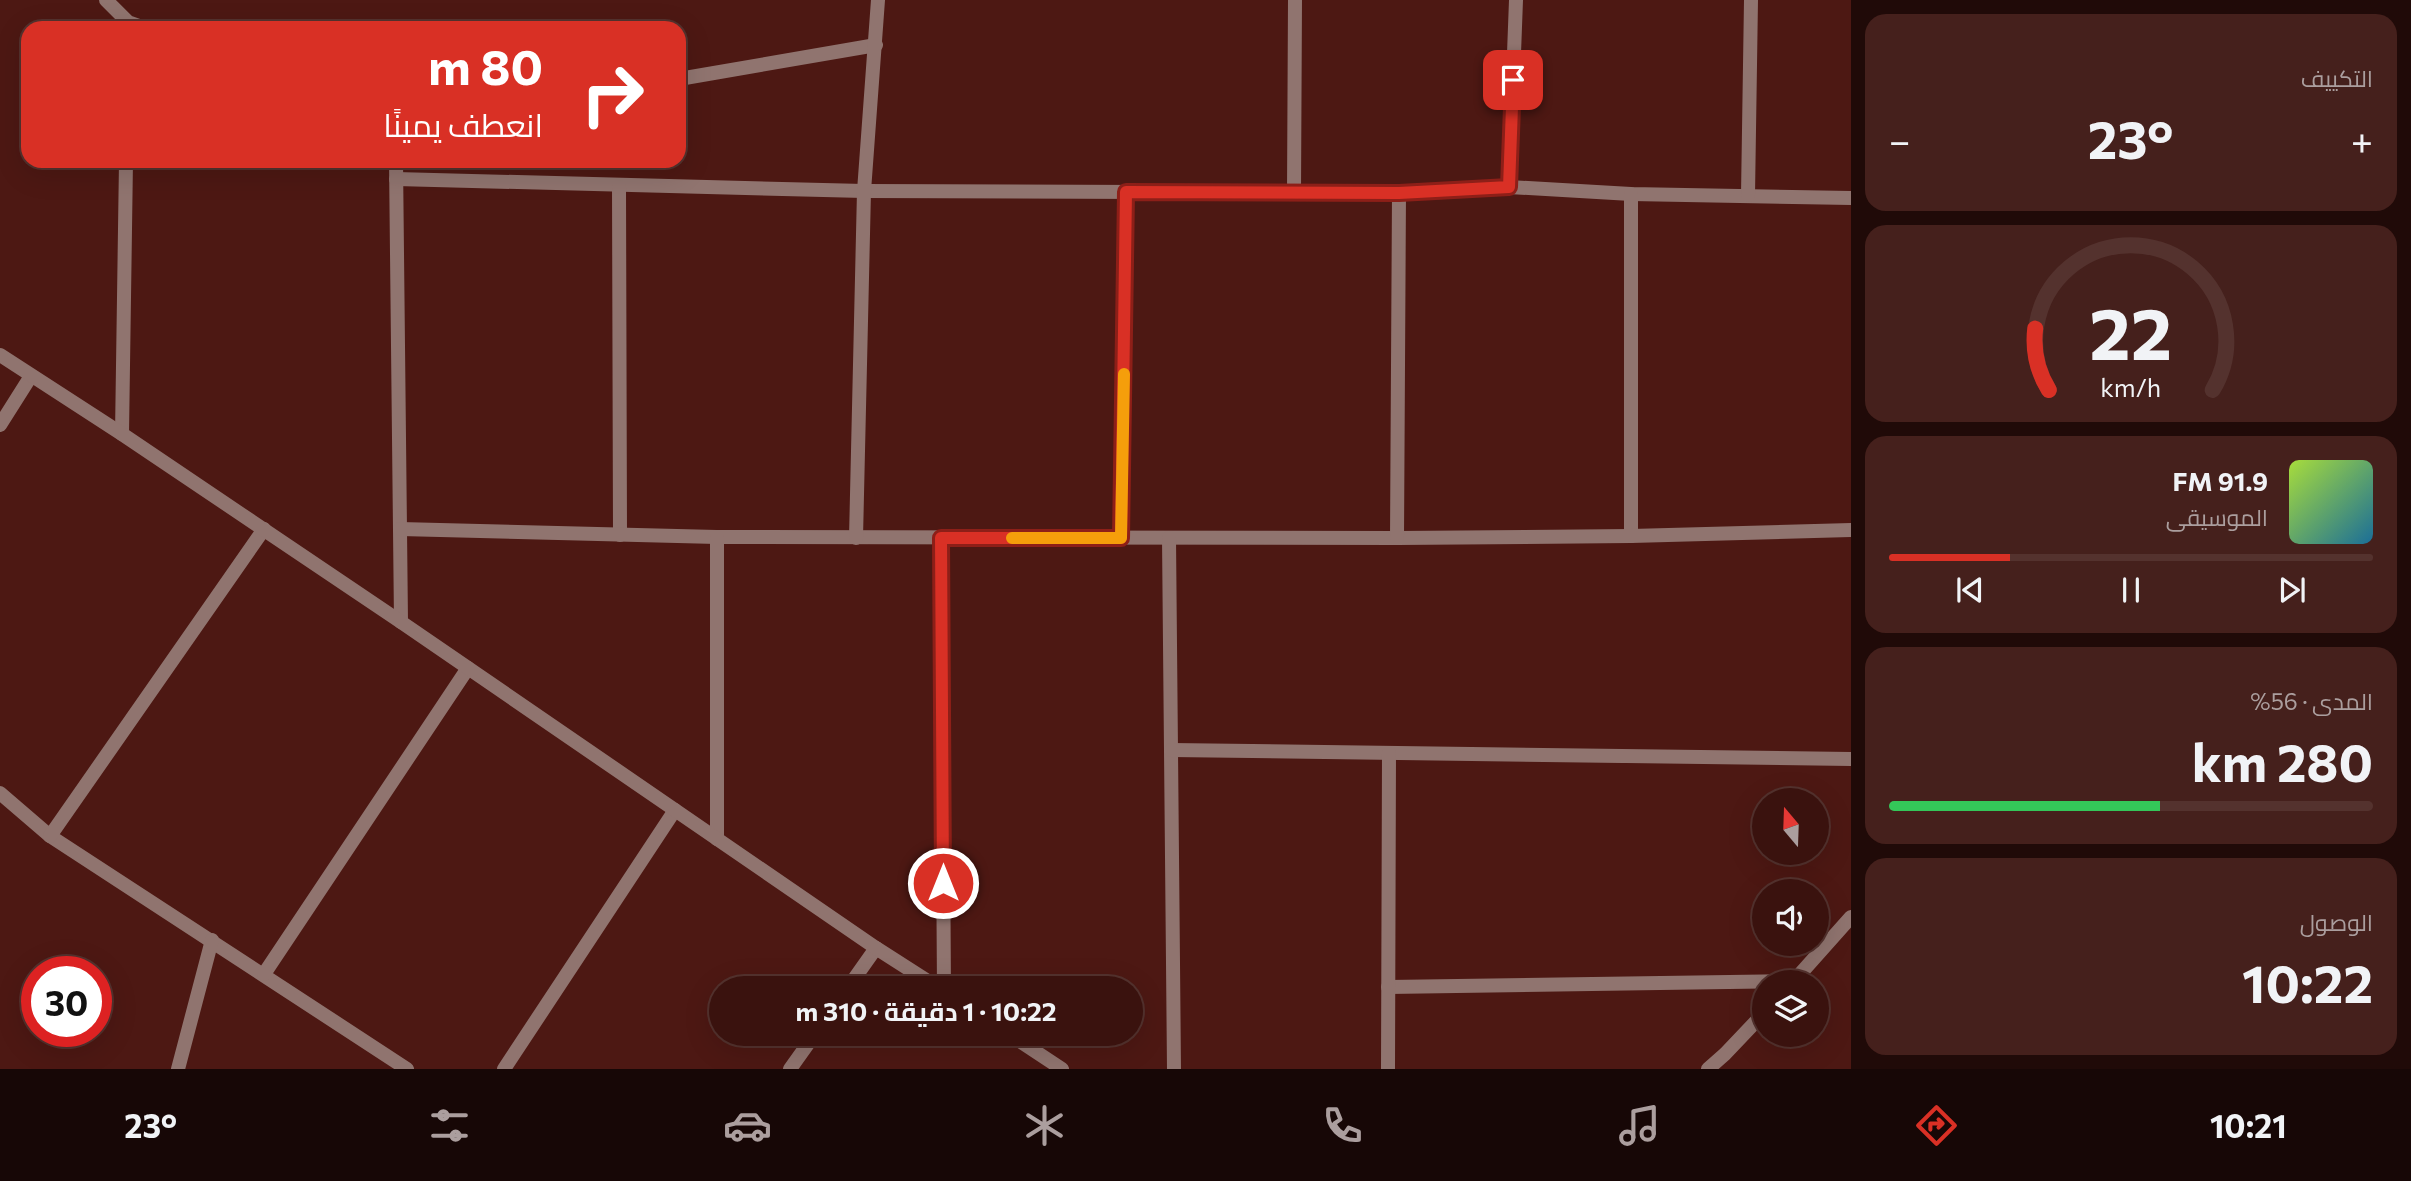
<!DOCTYPE html>
<html lang="ar">
<meta charset="utf-8">
<style>
body{margin:0;font-family:Commissioner,Cairo,sans-serif;background:#45201c;color:#f1f3f6;direction:rtl;height:100vh;display:flex;flex-direction:column;font-size:26px;white-space:nowrap}
*{box-sizing:border-box;margin:0}
p{font-size:23px;color:#ab9e9e}
.icon{flex:none;width:38px;height:38px;fill:none;stroke:currentColor;stroke-width:2;stroke-linecap:round;stroke-linejoin:round}
.map{position:relative;flex:1;overflow:hidden;direction:ltr}
.details{display:flex;flex-direction:column;gap:14px;padding:14px;background:#200a08;width:560px}
.details>*{flex:none}
.guide{position:absolute;left:21px;top:21px;width:665px;height:147px;border-radius:21px;box-shadow:0 7px 28px #0002,0 0 0 2px #54322e;direction:rtl;background:#d93025;color:#fff;overflow:hidden}
.needle{width:46px;rotate:341deg}
.fabs{position:absolute;left:1752px;top:788px;display:grid;gap:14px}
.fabs a{display:grid;place-items:center;width:77px;height:77px;border-radius:50%;background:#3a120e;box-shadow:0 7px 28px #0002,0 0 0 2px #54322e;font-size:35px}
.speed{position:absolute;left:21px;top:956px;display:flex;gap:14px;font-size:35px;font-weight:700;text-align:center}
.speed>*{display:grid;place-content:center;width:91px;height:91px;border-radius:50%;background:#3a120e;box-shadow:0 7px 28px #0002,0 0 0 2px #54322e;line-height:1}
.speed .limit{border:10px solid #d22;background:#fff;color:#111}
.pin{position:absolute;display:grid;place-items:center;width:60px;height:60px;color:#fff;margin:-30px;border-radius:14px;box-shadow:0 4px 10px #0006}
.me{position:absolute;width:77px;margin:-38px;rotate:0deg;stroke-linejoin:round;filter:drop-shadow(0 0 5px #0008)}
.turn{display:flex;align-items:center;gap:24px;height:147px;padding:0 28px;font-size:32px}
.turn .icon{width:91px;height:91px;stroke-width:2.5}
.turn b{display:block;font-size:49px;line-height:60px}
.big{font-size:52px;font-weight:700;line-height:1.1}
.details .widget{flex:1;display:flex;flex-direction:column;justify-content:center;gap:10px;min-width:0;padding:0 24px;border-radius:21px;background:#45201c}
.details .dial{align-items:center;gap:0}
.dial svg{height:182px;overflow:visible;fill:none;stroke:#54322e;stroke-width:7;stroke-linecap:round;text-anchor:middle}
.dial text{fill:#f1f3f6;stroke:none}
.song{display:flex;align-items:center;gap:21px}
.cover{width:84px;height:84px;border-radius:10px;background:linear-gradient(135deg,hsl(80 70% 55%),hsl(200 70% 35%))}
.played{height:7px;border-radius:4px;background:linear-gradient(90deg,#d93025 25%,#54322e 25%)}
.keys{display:flex;justify-content:space-around;direction:ltr}
.heat{display:flex;justify-content:space-between;align-items:center;font-size:38px;direction:ltr}
.charge{height:10px;border-radius:5px;background:linear-gradient(90deg,#34c759 56%,#54322e 0)}
.trip{position:absolute;left:709px;top:976px;width:434px;height:70px;border-radius:35px;background:#3a120e;box-shadow:0 7px 28px #0002,0 0 0 2px #54322e;font-weight:700;line-height:70px;text-align:center;direction:rtl}
.menu{display:flex;height:112px;justify-content:space-around;align-items:center;background:#170706;color:#ab9e9e}
.menu .icon{width:49px;height:49px}
.menu .active{color:#d93025}
.menu b{font-size:32px;color:#f1f3f6}
main{display:flex;flex:1;min-height:0}
.map>svg:first-child{display:block}
.lines{fill:none;stroke-linecap:round;stroke-linejoin:round}
.minor{stroke:#90746f;stroke-width:14}
.tertiary{stroke:#90746f;stroke-width:14}
.route-casing{stroke:#8d1f18;stroke-width:18}
.route{stroke:#d93025;stroke-width:12}
.slow{stroke:#f59e0b;stroke-width:12}
</style>
<main>
<section class="details">
<div class="widget"><p>التكييف</p>
<div class="heat"><a>−</a><b class="big">23°</b><a>+</a></div>
</div>
<div class="widget dial"><svg viewBox="0 0 100 80">
<path d="M14 69A42 42 0 1 1 86 69"/>
<path d="M14 69A42 42 0 0 1 8 42" stroke="#d93025"/>
<text x="50" y="56" font-size="32" font-weight="700">22</text>
<text x="50" y="72" font-size="11">km/h</text>
</svg></div>
<div class="widget">
<div class="song"><i class="cover"></i><div><b>91.9 FM</b><p>الموسيقى</p></div></div>
<div class="played"></div>
<div class="keys"><svg class="icon" aria-label="previous" viewBox="0 0 24 24"><path d="M18 5L8 12l10 7zM5 5v14"/></svg><svg class="icon" aria-label="pause" viewBox="0 0 24 24"><path d="M8 5v14M16 5v14"/></svg><svg class="icon" aria-label="next" viewBox="0 0 24 24"><path d="M6 5l10 7-10 7zM19 5v14"/></svg></div>
</div>
<div class="widget"><p>المدى · 56%</p><b class="big">280 km</b><div class="charge"></div></div>
<div class="widget"><p>الوصول</p><b class="big">10:22</b></div>
</section>
<div class="map">
<svg width="1851" height="1069" viewBox="0 0 1851 1069">
<rect width="100%" height="100%" fill="#4d1813"/>
<g class="lines">
<g class="minor">
<polyline points="106,0 128,22 145,28"/>
<polyline points="679,79 876,45"/>
<polyline points="396,161 401,622"/>
<polyline points="396,179 864,191 1399,193 1509,187 1631,194 1851,198"/>
<polyline points="619,187 620,535"/>
<polyline points="1509,187 1516,0"/>
<polyline points="1294,192 1295,0"/>
<polyline points="1631,194 1631,536"/>
<polyline points="1748,195 1751,0"/>
<polyline points="0,425 31,376"/>
<polyline points="122,434 126,161"/>
<polyline points="400,529 717,537 1397,538 1631,536 1851,530"/>
<polyline points="856,538 864,191 878,0"/>
<polyline points="941,538 944,989"/>
<polyline points="1121,538 1126,192"/>
<polyline points="1169,538 1174,1069"/>
<polyline points="1397,538 1399,193"/>
<polyline points="1171,750 1851,759"/>
<polyline points="0,793 50,836 407,1069"/>
<polyline points="50,836 264,529"/>
<polyline points="717,839 717,537"/>
<polyline points="264,974 468,668"/>
<polyline points="1793,982 1851,917"/>
<polyline points="1388,987 1794,981"/>
<polyline points="847,989 876,948"/>
<polyline points="178,1069 212,940"/>
<polyline points="504,1069 675,810"/>
<polyline points="790,1069 815,1034"/>
<polyline points="1388,1069 1389,753"/>
<polyline points="1708,1069 1725,1054 1764,1013"/>
</g>
<g class="tertiary">
<polyline points="0,355 122,434 401,622 876,948 940,989"/>
<polyline points="1009,1034 1062,1069"/>
</g>
</g>
<g class="lines">
<defs>
<polyline id="route" points="943,883 941,538 1121,538 1126,192 1399,193 1509,187 1513,80"/>
</defs>
<use href="#route" class="route-casing"/>
<use href="#route" class="route"/>
<polyline class="slow" points="1012,538 1121,538 1124,374"/>
</g>
</svg>
<div class="fabs">
<a><svg class="needle" viewBox="-14 -14 28 28"><path d="M0-13l5 13h-10z" fill="#e53935"/><path d="M0 13l5-13h-10z" fill="#ab9e9e"/></svg></a>
<a><svg class="icon" aria-label="sound" viewBox="0 0 24 24"><path d="M4 9h4l5-4v14l-5-4H4zM17 9q2 3 0 6"/></svg></a>
<a><svg class="icon" aria-label="layers" viewBox="0 0 24 24"><path d="M12 4l9 5-9 5-9-5zM3 14l9 5 9-5"/></svg></a>
</div>
<div class="speed"><div class="limit">30</div></div>
<div class="pin" style="left:1513px;top:80px;background:#d93025"><svg class="icon" aria-label="arrive" viewBox="0 0 24 24"><path d="M6 21V4h12l-3 4 3 4H6"/></svg></div>
<svg class="me" style="left:943px;top:883px" viewBox="-20 -20 40 40"><circle r="17" fill="#d93025" stroke="#fff" stroke-width="3"/><path d="M0-11L8 9 0 5-8 9z" fill="#fff"/></svg>
<div class="trip">10:22 · 1 دقيقة · 310 m</div>
<div class="guide">
<div class="turn"><svg class="icon" aria-label="right" viewBox="0 0 24 24"><path d="M7 20v-9h11M14 6l5 5-5 5"/></svg><div><b>80 m</b>انعطف يمينًا</div></div>
</div>
</div>
</main>
<nav class="menu">
<b>10:21</b>
<svg class="icon active" aria-label="directions" viewBox="0 0 24 24"><path d="M12 3l9 9-9 9-9-9zM9 14v-3h6M13 9l2 2-2 2"/></svg>
<svg class="icon" aria-label="music" viewBox="0 0 24 24"><path d="M9 18V5l10-2v13"/><circle cx="6" cy="18" r="3"/><circle cx="16" cy="16" r="3"/></svg>
<svg class="icon" aria-label="phone" viewBox="0 0 24 24"><path d="M5 4h4l2 5-3 2q2 4 5 5l2-3 5 2v4C11 20 4 13 5 4z"/></svg>
<svg class="icon" aria-label="climate" viewBox="0 0 24 24"><path d="M12 3v18M4 7l16 10M4 17L20 7"/></svg>
<svg class="icon" aria-label="car" viewBox="0 0 24 24"><path d="M5 17H2v-5l4-1 3-4h7l3 4 3 1v5h-3M9 17h6M6 11h13"/><circle cx="7" cy="17" r="2"/><circle cx="17" cy="17" r="2"/></svg>
<svg class="icon" aria-label="filters" viewBox="0 0 24 24"><path d="M4 7h16M4 17h16"/><circle cx="9" cy="7" r="2"/><circle cx="15" cy="17" r="2"/></svg>
<b>23°</b>
</nav>
